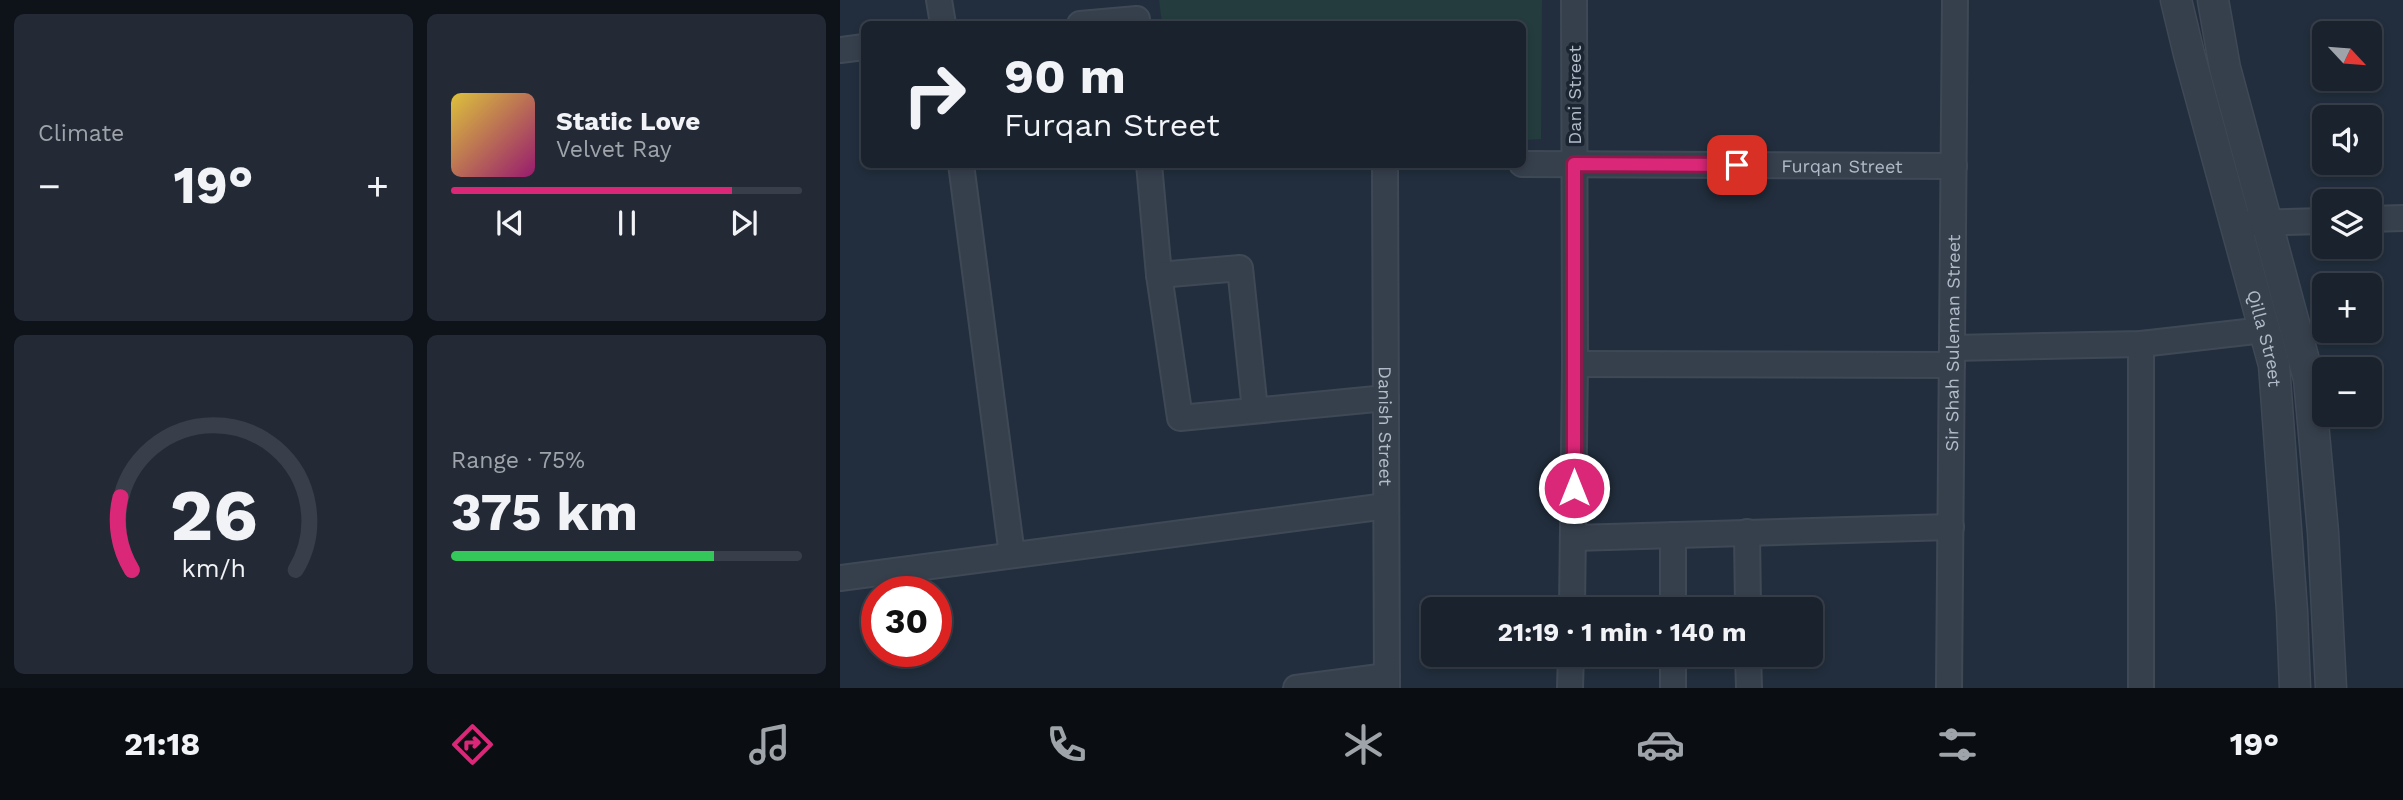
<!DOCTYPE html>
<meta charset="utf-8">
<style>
body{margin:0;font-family:"Work Sans",sans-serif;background:#232a36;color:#f1f3f6;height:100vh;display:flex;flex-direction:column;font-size:26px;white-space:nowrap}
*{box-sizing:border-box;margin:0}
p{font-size:23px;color:#9fa4aa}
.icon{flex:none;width:38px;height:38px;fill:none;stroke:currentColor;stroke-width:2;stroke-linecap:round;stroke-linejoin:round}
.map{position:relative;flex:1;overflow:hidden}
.panel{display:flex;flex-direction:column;gap:14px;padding:14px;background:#0e1319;width:840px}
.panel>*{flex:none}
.hud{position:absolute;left:21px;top:21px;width:665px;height:147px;border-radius:10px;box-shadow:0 4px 10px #0003,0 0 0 2px #383f4a;background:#1a222e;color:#f1f3f6;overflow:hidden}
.needle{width:46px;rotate:116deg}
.controls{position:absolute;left:1472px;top:21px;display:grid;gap:14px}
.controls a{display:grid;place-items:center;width:70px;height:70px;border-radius:10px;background:#1a222e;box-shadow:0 4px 10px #0003,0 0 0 2px #383f4a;font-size:35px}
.speed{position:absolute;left:21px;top:576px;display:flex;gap:14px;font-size:35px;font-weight:700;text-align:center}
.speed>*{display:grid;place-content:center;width:91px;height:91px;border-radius:50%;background:#1a222e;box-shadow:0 4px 10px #0003,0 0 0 2px #383f4a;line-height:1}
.speed .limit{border:10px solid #d22;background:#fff;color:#111}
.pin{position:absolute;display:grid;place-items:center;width:60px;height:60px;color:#fff;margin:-30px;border-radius:14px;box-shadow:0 4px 10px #0006}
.me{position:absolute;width:77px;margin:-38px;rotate:0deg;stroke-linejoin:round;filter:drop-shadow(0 0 5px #0008)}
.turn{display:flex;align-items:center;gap:24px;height:147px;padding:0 28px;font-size:32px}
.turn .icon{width:91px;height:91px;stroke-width:2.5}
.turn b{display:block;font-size:49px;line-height:60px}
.big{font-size:52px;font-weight:700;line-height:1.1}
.panel .widget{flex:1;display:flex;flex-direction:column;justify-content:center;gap:10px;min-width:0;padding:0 24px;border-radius:10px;background:#232a36}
.panel .dial{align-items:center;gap:0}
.dial svg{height:182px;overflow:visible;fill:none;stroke:#383f4a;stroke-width:7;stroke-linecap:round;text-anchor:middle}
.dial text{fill:#f1f3f6;stroke:none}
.song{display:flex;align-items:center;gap:21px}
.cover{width:84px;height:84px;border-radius:10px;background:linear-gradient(135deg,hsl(50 70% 55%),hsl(320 70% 35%))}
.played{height:7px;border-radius:4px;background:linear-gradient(90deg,#db2777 80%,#383f4a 80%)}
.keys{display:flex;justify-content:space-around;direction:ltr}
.heat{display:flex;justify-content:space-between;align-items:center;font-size:38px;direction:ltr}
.charge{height:10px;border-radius:5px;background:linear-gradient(90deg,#34c759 75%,#383f4a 0)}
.panel .tiles{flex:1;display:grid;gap:14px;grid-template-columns:repeat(2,1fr)}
.trip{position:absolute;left:581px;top:597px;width:402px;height:70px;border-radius:10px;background:#1a222e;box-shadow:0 4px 10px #0003,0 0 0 2px #383f4a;font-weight:700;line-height:70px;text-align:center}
.tab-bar{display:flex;height:112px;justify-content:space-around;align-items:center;background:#0a0e12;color:#9fa4aa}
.tab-bar .icon{width:49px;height:49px}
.tab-bar .on{color:#db2777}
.tab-bar b{font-size:32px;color:#f1f3f6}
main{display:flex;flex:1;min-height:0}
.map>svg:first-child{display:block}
.green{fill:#243c3e}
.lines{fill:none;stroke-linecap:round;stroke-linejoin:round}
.minor-casing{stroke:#3f4956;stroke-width:28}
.tertiary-casing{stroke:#3f4956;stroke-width:33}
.minor{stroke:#36404d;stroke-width:24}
.tertiary{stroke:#36404d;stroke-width:30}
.route-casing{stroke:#8e194d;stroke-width:18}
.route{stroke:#db2777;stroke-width:12}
.labels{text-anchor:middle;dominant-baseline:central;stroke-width:7;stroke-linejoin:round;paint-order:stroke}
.street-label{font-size:18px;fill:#b1bbc9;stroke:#1b2532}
</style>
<main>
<section class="panel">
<div class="tiles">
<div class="widget"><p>Climate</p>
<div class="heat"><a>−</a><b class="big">19°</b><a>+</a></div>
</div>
<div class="widget">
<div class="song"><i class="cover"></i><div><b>Static Love</b><p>Velvet Ray</p></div></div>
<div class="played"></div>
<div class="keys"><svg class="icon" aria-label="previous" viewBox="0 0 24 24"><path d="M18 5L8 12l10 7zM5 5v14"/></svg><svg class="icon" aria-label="pause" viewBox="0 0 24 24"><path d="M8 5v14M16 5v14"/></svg><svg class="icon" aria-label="next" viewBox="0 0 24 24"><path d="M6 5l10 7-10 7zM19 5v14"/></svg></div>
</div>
<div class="widget dial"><svg viewBox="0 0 100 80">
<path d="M14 69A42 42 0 1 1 86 69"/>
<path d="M14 69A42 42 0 0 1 9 37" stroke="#db2777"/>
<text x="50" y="56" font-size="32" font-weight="700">26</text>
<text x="50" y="72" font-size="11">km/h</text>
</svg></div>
<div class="widget"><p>Range · 75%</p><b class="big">375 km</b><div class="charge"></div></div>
</div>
</section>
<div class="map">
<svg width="1563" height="688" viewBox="0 0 1563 688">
<rect width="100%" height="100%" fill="#222e3d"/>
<polygon class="green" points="319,0 702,0 701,139 683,140 682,24 322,24"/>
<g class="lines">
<defs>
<g id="minor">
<polyline points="99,0 103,24"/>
<polyline points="240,24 297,19"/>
<polyline points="0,50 24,47"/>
<polyline points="121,164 172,555"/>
<polyline points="309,164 319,275 340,418 546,398"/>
<path id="s1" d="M545,164L547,688"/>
<path id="s2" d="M682,164L1114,166"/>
<polyline points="1530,219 1563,218"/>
<polyline points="1411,223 1484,221"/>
<polyline points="319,275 400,268 415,410"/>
<polyline points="1301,344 1301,688"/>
<polyline points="1112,348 1301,344 1424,330"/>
<polyline points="735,364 1112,365"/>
<polyline points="907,532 908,609"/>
<polyline points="734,538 1111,527"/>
<polyline points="0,578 546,506"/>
<polyline points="732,609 735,364 734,0"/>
<polyline points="833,609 833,535"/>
<polyline points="908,654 909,688"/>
<polyline points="456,688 547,676"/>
<polyline points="730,688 731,654"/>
<polyline points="833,688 833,654"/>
<path id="s3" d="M1109,688L1115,0"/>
</g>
<g id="tertiary">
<path id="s4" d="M1336,0L1349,54L1434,365L1452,611L1455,688"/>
<polyline points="1373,0 1385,68 1469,379 1483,532 1491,688"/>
</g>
</defs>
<use href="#minor" class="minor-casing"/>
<use href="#tertiary" class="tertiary-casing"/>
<use href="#minor" class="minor"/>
<use href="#tertiary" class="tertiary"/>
</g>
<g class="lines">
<defs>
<polyline id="route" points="734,488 734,164 897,165"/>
</defs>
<use href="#route" class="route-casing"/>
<use href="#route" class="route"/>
</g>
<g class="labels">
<g class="street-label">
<text transform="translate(734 95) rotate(-90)">Dani Street</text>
<text stroke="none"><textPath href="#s2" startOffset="320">Furqan Street</textPath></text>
<text stroke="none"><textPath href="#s4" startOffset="350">Qilla Street</textPath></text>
<text stroke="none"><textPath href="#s3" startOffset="345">Sir Shah Suleman Street</textPath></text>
<text stroke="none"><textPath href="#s1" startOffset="262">Danish Street</textPath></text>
</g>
</g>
</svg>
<div class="controls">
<a><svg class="needle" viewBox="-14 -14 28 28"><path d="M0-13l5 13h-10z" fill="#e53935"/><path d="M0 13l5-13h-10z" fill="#9fa4aa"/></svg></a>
<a><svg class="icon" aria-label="sound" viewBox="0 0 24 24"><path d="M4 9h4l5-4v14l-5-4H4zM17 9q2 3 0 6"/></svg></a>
<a><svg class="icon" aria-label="layers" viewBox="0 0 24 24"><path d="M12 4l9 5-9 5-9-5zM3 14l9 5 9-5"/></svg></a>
<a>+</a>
<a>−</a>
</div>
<div class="speed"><div class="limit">30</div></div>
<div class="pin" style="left:897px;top:165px;background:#d93025"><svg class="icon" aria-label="arrive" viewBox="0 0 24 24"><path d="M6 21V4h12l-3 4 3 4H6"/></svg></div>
<svg class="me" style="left:734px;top:488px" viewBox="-20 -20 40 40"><circle r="17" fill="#db2777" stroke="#fff" stroke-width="3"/><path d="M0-11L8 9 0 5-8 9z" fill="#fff"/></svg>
<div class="trip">21:19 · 1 min · 140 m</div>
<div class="hud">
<div class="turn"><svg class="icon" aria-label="right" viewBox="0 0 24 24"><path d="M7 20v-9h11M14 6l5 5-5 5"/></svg><div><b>90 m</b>Furqan Street</div></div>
</div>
</div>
</main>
<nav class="tab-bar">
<b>21:18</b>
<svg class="icon on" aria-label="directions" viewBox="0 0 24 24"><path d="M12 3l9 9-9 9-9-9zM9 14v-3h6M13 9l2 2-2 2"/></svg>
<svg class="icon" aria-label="music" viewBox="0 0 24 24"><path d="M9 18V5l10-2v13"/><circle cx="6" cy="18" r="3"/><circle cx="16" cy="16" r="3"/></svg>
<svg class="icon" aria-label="phone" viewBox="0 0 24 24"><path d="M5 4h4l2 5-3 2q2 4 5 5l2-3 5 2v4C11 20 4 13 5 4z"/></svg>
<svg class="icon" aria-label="climate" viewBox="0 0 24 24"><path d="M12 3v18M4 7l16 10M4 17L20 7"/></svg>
<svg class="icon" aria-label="car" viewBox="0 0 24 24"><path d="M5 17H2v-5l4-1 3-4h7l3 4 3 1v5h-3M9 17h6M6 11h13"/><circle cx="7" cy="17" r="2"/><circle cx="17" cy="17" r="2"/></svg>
<svg class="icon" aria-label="filters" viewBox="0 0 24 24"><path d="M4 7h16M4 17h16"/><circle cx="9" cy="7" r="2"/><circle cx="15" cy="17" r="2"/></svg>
<b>19°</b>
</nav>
